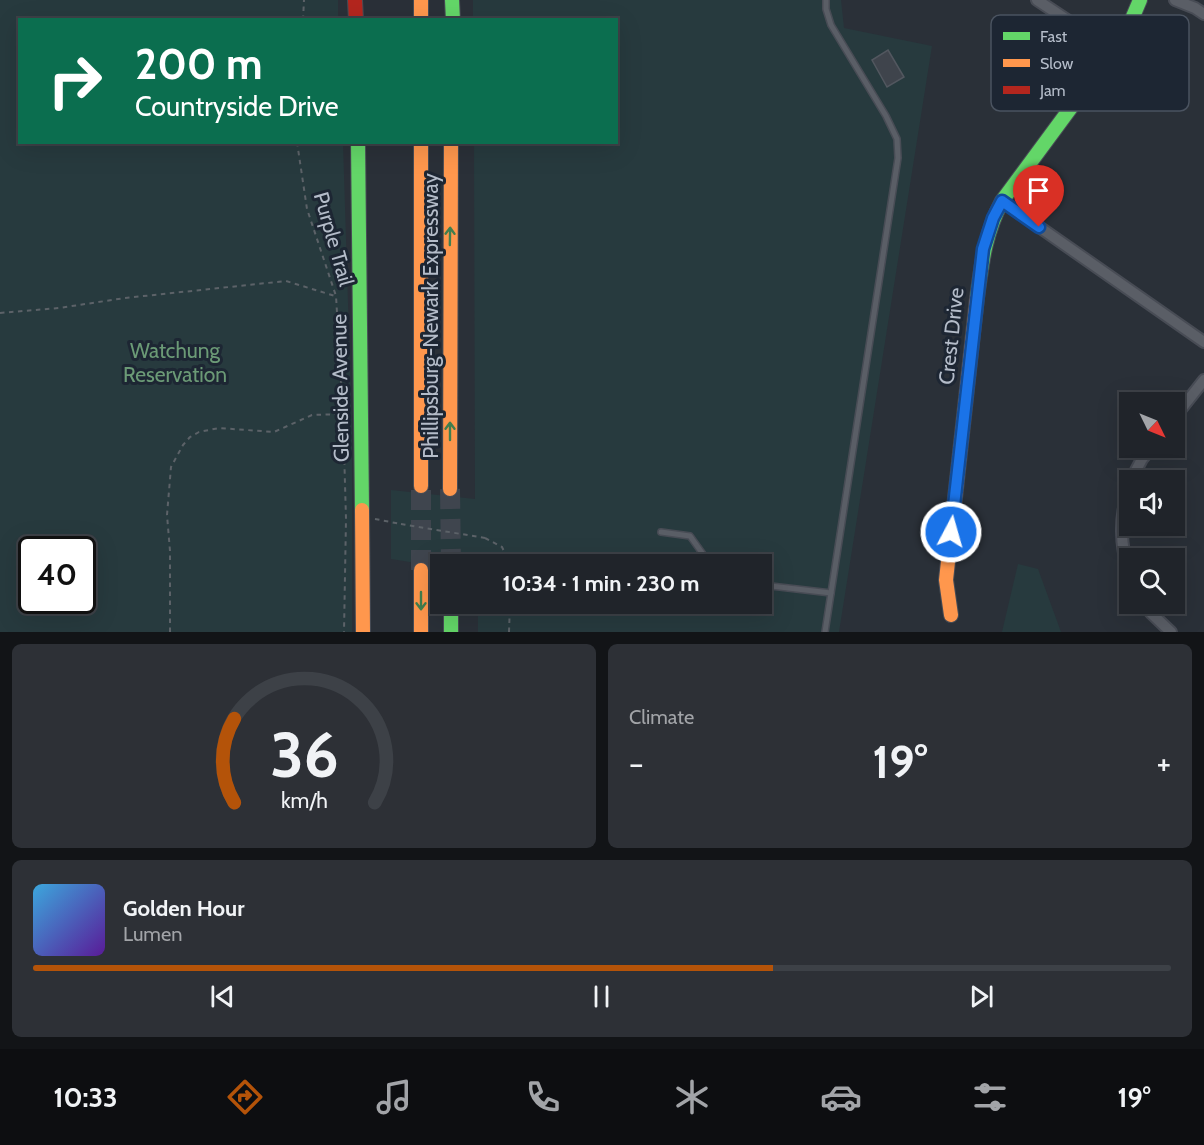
<!DOCTYPE html>
<meta charset="utf-8">
<style>
body{margin:0;font-family:Cabin,sans-serif;background:#2d3036;color:#f1f3f6;height:100vh;display:flex;flex-direction:column;font-size:22px;white-space:nowrap}
*{box-sizing:border-box;margin:0}
p{font-size:20px;color:#a2a4a8}
.icon{flex:none;width:33px;height:33px;fill:none;stroke:currentColor;stroke-width:2;stroke-linecap:round;stroke-linejoin:round}
.map{position:relative;height:632px;overflow:hidden}
.panel{display:flex;flex-direction:column;gap:12px;padding:12px;background:#121417;flex:1}
.panel>*{flex:none}
.top-card{position:absolute;left:18px;top:18px;width:600px;height:126px;border-radius:0px;box-shadow:0 6px 24px #0002,0 0 0 2px #3d4147;background:#0b6e4f;color:#fff;overflow:hidden}
.needle{width:39px;rotate:133deg}
.tools{position:absolute;left:1119px;top:392px;display:grid;gap:12px}
.tools a{display:grid;place-items:center;width:66px;height:66px;border-radius:0px;background:#20242a;box-shadow:0 6px 24px #0002,0 0 0 2px #3d4147;font-size:30px}
.speed{position:absolute;left:18px;top:536px;display:flex;gap:12px;font-size:30px;font-weight:700;text-align:center}
.speed>*{display:grid;place-content:center;width:78px;height:78px;border-radius:50%;background:#20242a;box-shadow:0 6px 24px #0002,0 0 0 2px #3d4147;line-height:1}
.speed .limit{border:3px solid #111;border-radius:9px;background:#fff;color:#111}
.pin{position:absolute;display:grid;place-items:center;width:51px;height:51px;color:#fff;margin:-62px -26px;border-radius:50% 50% 50% 0;rotate:-45deg;box-shadow:0 0 6px #0007}
.pin .icon{rotate:45deg}
.me{position:absolute;width:66px;margin:-33px;rotate:6deg;stroke-linejoin:round;filter:drop-shadow(0 0 4px #0008)}
.turn{display:flex;align-items:center;gap:21px;height:126px;padding:0 18px;font-size:27px}
.turn .icon{width:78px;height:78px;stroke-width:2.5}
.turn b{display:block;font-size:42px;line-height:51px}
.big{font-size:45px;font-weight:800;line-height:1.1}
.panel .card{flex:1;display:flex;flex-direction:column;justify-content:center;gap:9px;min-width:0;padding:0 21px;border-radius:9px;background:#2d3036}
.panel .dial{align-items:center;gap:0}
.dial svg{height:156px;overflow:visible;fill:none;stroke:#3d4147;stroke-width:7;stroke-linecap:round;text-anchor:middle}
.dial text{fill:#f1f3f6;stroke:none}
.song{display:flex;align-items:center;gap:18px}
.cover{width:72px;height:72px;border-radius:9px;background:linear-gradient(135deg,hsl(200 70% 55%),hsl(270 70% 35%))}
.played{height:6px;border-radius:3px;background:linear-gradient(90deg,#b45309 65%,#3d4147 65%)}
.keys{display:flex;justify-content:space-around;direction:ltr}
.heat{display:flex;justify-content:space-between;align-items:center;font-size:33px;direction:ltr}
.panel .tiles{flex:1;display:grid;gap:12px;grid-template-columns:1fr 1fr}
.card:last-child{grid-column:span 2}
.trip{position:absolute;left:430px;top:554px;width:342px;height:60px;border-radius:0px;background:#20242a;box-shadow:0 6px 24px #0002,0 0 0 2px #3d4147;font-weight:800;line-height:60px;text-align:center}
.menu{display:flex;height:96px;justify-content:space-around;align-items:center;background:#0d0e11;color:#a2a4a8}
.menu .icon{width:42px;height:42px}
.menu .active{color:#b45309}
.menu b{font-size:27px;color:#f1f3f6}
.map>svg:first-child{display:block}
.green{fill:#273a3e;fill-rule:evenodd}
.building{fill:#3f444c;stroke:#52575f;stroke-width:1.5}
.lines{fill:none;stroke-linecap:round;stroke-linejoin:round}
.highway-tunnel{stroke:#3f454e;stroke-width:20;stroke-dasharray:20 10;stroke-linecap:butt}
.lane-casing{stroke:#484c55;stroke-width:8}
.street-casing{stroke:#484c55;stroke-width:14}
.fast-casing{stroke:#484c55;stroke-width:16}
.slow-casing{stroke:#484c55;stroke-width:16}
.jam-casing{stroke:#484c55;stroke-width:16}
.path{stroke:#5c6268;stroke-width:2;stroke-dasharray:4.5 4.5;stroke-linecap:butt}
.lane{stroke:#5a5e66;stroke-width:5}
.street{stroke:#5a5e66;stroke-width:10}
.fast{stroke:#63d668;stroke-width:14}
.slow{stroke:#ff974d;stroke-width:14}
.jam{stroke:#b3261e;stroke-width:14}
.path-bridge{stroke:#5c6268;stroke-width:2;stroke-dasharray:4.5 4.5;stroke-linecap:butt}
.oneway{stroke:#407e4e}
.route-casing{stroke:#114b97;stroke-width:15}
.route{stroke:#1a73e8;stroke-width:10}
.labels{text-anchor:middle;dominant-baseline:central;stroke-width:6;stroke-linejoin:round;paint-order:stroke}
.street-label{font-size:21px;fill:#b4bcc9;stroke:#1d2633}
.park-label{font-size:21px;fill:#6b9a76;stroke:#1d2633}
.key{fill:#1d2633;stroke:#4a5360;stroke-width:1.5}
.key-label{font-size:16px;fill:#b4bcc9}
</style>
<div class="map">
<svg width="1204" height="632" viewBox="0 0 1204 632">
<rect width="100%" height="100%" fill="#2a3038"/>
<g class="green">
<path d="M0,0H338V19L20,20V142L343,143L352,431V632H0ZM32,549H82V600H32Z"/>
<polygon points="473,0 841,0 844,28 932,46 839,632 478,632 478,603 762,603 762,564 441,564 441,567 391,559 391,490 475,499 474,143 616,142 616,20 473,19"/>
<polygon points="1018,564 1038,569 1061,632 1002,632"/>
</g>
<polygon class="building" points="888,50 904,77 887,87 872,60"/>
<g class="lines">
<g class="highway-tunnel">
<polyline points="450,489 451,564"/>
<polyline points="421,570 421,486"/>
</g>
<defs>
<g id="lane">
<polyline points="661,532 690,536 710,564"/>
<polyline points="762,585 831,593"/>
<polyline points="825,632 898,158 897,139 886,116 831,25 826,9 826,0"/>
</g>
<g id="street">
<polyline points="1037,0 1114,51"/>
<polyline points="1175,0 1195,8 1204,14"/>
<polyline points="1002,201 1204,342"/>
<polyline points="1174,418 1204,380"/>
<polyline points="1131,480 1142,459 1152,447"/>
<path d="M1130,484C1119,516 1119,545 1130,576"/>
<polyline points="1143,603 1151,613 1171,632"/>
</g>
<g id="fast">
<polyline points="452,0 453,20"/>
<polyline points="358,142 362,510"/>
<path d="M977,298C982,262 985,234 1002,201L1126,33L1140,0"/>
<polyline points="451,603 451,632"/>
</g>
<g id="slow">
<polyline points="421,0 421,20"/>
<polyline points="421,142 421,486"/>
<polyline points="450,489 451,142"/>
<polyline points="362,510 363,632"/>
<polyline points="421,570 421,632"/>
<polyline points="951,615 946,580 977,298"/>
</g>
<polyline id="jam" points="355,0 356,20"/>
</defs>
<use href="#lane" class="lane-casing"/>
<use href="#street" class="street-casing"/>
<use href="#fast" class="fast-casing"/>
<use href="#slow" class="slow-casing"/>
<use href="#jam" class="jam-casing"/>
<g class="path">
<polyline points="303,20 304,0"/>
<polyline points="297,142 307,209 336,296 343,414 346,519 344,632"/>
<polyline points="0,313 59,308 125,298 286,281 335,296"/>
<polyline points="375,519 401,524"/>
<polyline points="485,538 502,547 510,564"/>
<polyline points="170,632 170,551 167,515 171,467 183,445 190,437 199,432 219,428 274,432 312,415 343,414"/>
<polyline points="509,632 510,603"/>
</g>
<use href="#lane" class="lane"/>
<use href="#street" class="street"/>
<use href="#fast" class="fast"/>
<use href="#slow" class="slow"/>
<use href="#jam" class="jam"/>
<polyline class="path-bridge" points="401,524 485,538"/>
</g>
<defs><path id="oneway-shaft" d="M-6 0H5M1.5-3L5.5 0L1.5 3" fill="none" stroke-width="1.6" stroke-linecap="round" stroke-linejoin="round" transform="scale(1.5)"/></defs>
<g class="oneway">
<use href="#oneway-shaft" transform="translate(450 236) rotate(-89)"/>
<use href="#oneway-shaft" transform="translate(450 431) rotate(-90)"/>
<use href="#oneway-shaft" transform="translate(421 601) rotate(90)"/>
</g>
<g class="lines">
<defs>
<polyline id="route" points="951,532 983,249 993,218 1002,201 1039,227"/>
</defs>
<use href="#route" class="route-casing"/>
<use href="#route" class="route"/>
</g>
<g class="labels">
<g class="street-label">
<text transform="translate(334 239) rotate(74)">Purple Trail</text>
<text transform="translate(430 316) rotate(-90)">Phillipsburg-Newark Expressway</text>
<text transform="translate(951 336) rotate(-84)">Crest Drive</text>
<text transform="translate(340 388) rotate(-91)">Glenside Avenue</text>
</g>
<g class="park-label">
<text x="175" y="350">Watchung<tspan x="175" dy="24">Reservation</tspan></text>
</g>
</g>
<rect x="991" y="15" width="198" height="96" rx="9" class="key"/>
<rect x="1003" y="32" width="27" height="8" fill="#63d668"/>
<rect x="1003" y="59" width="27" height="8" fill="#ff974d"/>
<rect x="1003" y="86" width="27" height="8" fill="#b3261e"/>
<g class="key-label">
<text x="1040" y="42">Fast</text>
<text x="1040" y="69">Slow</text>
<text x="1040" y="96">Jam</text>
</g>
</svg>
<div class="tools">
<a><svg class="needle" viewBox="-14 -14 28 28"><path d="M0-13l5 13h-10z" fill="#e53935"/><path d="M0 13l5-13h-10z" fill="#a2a4a8"/></svg></a>
<a><svg class="icon" aria-label="sound" viewBox="0 0 24 24"><path d="M4 9h4l5-4v14l-5-4H4zM17 9q2 3 0 6"/></svg></a>
<a><svg class="icon" aria-label="search" viewBox="0 0 24 24"><circle cx="10" cy="10" r="6"/><path d="M15 15l6 6"/></svg></a>
</div>
<div class="speed"><div class="limit">40</div></div>
<div class="pin" style="left:1039px;top:227px;background:#d93025"><svg class="icon" aria-label="arrive" viewBox="0 0 24 24"><path d="M6 21V4h12l-3 4 3 4H6"/></svg></div>
<svg class="me" style="left:951px;top:532px" viewBox="-20 -20 40 40"><circle r="17" fill="#1a73e8" stroke="#fff" stroke-width="3"/><path d="M0-11L8 9 0 5-8 9z" fill="#fff"/></svg>
<div class="trip">10:34 · 1 min · 230 m</div>
<div class="top-card">
<div class="turn"><svg class="icon" aria-label="right" viewBox="0 0 24 24"><path d="M7 20v-9h11M14 6l5 5-5 5"/></svg><div><b>200 m</b>Countryside Drive</div></div>
</div>
</div>
<section class="panel">
<div class="tiles">
<div class="card dial"><svg viewBox="0 0 100 80">
<path d="M14 69A42 42 0 1 1 86 69"/>
<path d="M14 69A42 42 0 0 1 14 26" stroke="#b45309"/>
<text x="50" y="56" font-size="32" font-weight="700">36</text>
<text x="50" y="72" font-size="11">km/h</text>
</svg></div>
<div class="card"><p>Climate</p>
<div class="heat"><a>−</a><b class="big">19°</b><a>+</a></div>
</div>
<div class="card">
<div class="song"><i class="cover"></i><div><b>Golden Hour</b><p>Lumen</p></div></div>
<div class="played"></div>
<div class="keys"><svg class="icon" aria-label="previous" viewBox="0 0 24 24"><path d="M18 5L8 12l10 7zM5 5v14"/></svg><svg class="icon" aria-label="pause" viewBox="0 0 24 24"><path d="M8 5v14M16 5v14"/></svg><svg class="icon" aria-label="next" viewBox="0 0 24 24"><path d="M6 5l10 7-10 7zM19 5v14"/></svg></div>
</div>
</div>
</section>
<nav class="menu">
<b>10:33</b>
<svg class="icon active" aria-label="directions" viewBox="0 0 24 24"><path d="M12 3l9 9-9 9-9-9zM9 14v-3h6M13 9l2 2-2 2"/></svg>
<svg class="icon" aria-label="music" viewBox="0 0 24 24"><path d="M9 18V5l10-2v13"/><circle cx="6" cy="18" r="3"/><circle cx="16" cy="16" r="3"/></svg>
<svg class="icon" aria-label="phone" viewBox="0 0 24 24"><path d="M5 4h4l2 5-3 2q2 4 5 5l2-3 5 2v4C11 20 4 13 5 4z"/></svg>
<svg class="icon" aria-label="climate" viewBox="0 0 24 24"><path d="M12 3v18M4 7l16 10M4 17L20 7"/></svg>
<svg class="icon" aria-label="car" viewBox="0 0 24 24"><path d="M5 17H2v-5l4-1 3-4h7l3 4 3 1v5h-3M9 17h6M6 11h13"/><circle cx="7" cy="17" r="2"/><circle cx="17" cy="17" r="2"/></svg>
<svg class="icon" aria-label="filters" viewBox="0 0 24 24"><path d="M4 7h16M4 17h16"/><circle cx="9" cy="7" r="2"/><circle cx="15" cy="17" r="2"/></svg>
<b>19°</b>
</nav>
